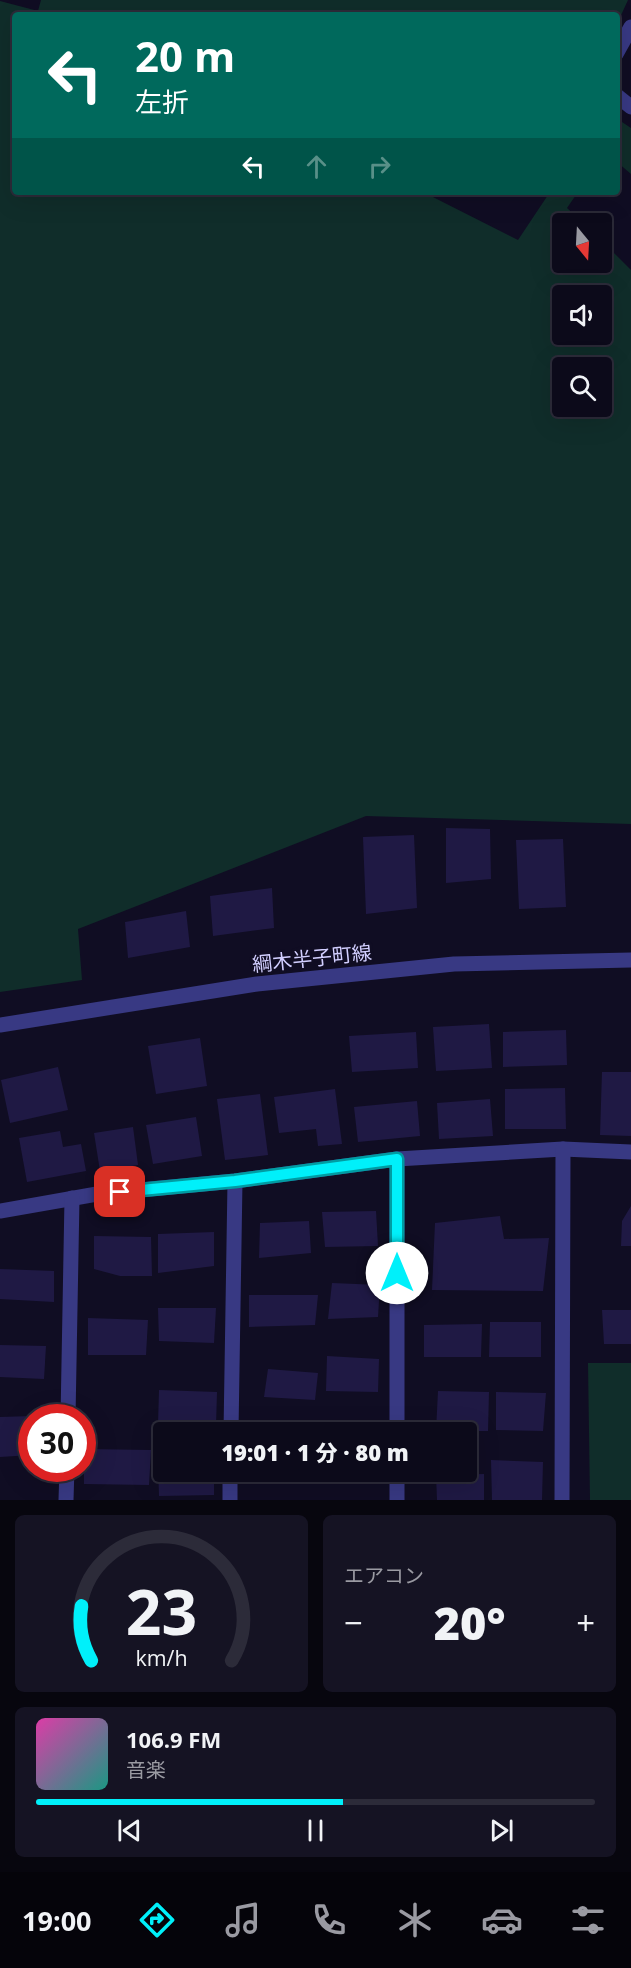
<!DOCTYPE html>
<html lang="ja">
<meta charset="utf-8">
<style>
body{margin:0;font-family:"Open Sans","Noto Sans JP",sans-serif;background:#151323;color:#f1f3f6;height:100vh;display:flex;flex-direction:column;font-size:22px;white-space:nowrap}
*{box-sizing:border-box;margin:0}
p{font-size:20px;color:#9a9aa2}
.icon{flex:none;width:33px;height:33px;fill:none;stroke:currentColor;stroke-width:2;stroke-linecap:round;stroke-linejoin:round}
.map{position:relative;height:1500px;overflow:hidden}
.sheet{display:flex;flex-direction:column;gap:15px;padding:15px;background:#07060e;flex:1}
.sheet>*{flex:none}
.guide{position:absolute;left:12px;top:12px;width:608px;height:183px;border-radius:6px;box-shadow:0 6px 24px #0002,0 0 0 2px #2c2b39;background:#00695c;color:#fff;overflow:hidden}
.needle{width:39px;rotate:162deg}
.tools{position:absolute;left:552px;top:213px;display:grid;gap:12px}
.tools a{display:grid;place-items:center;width:60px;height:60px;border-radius:6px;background:#0c0a1a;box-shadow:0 6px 24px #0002,0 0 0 2px #2c2b39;font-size:30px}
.speed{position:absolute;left:18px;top:1404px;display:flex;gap:12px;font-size:30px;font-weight:700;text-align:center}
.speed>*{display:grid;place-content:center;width:78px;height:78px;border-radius:50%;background:#0c0a1a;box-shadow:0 6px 24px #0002,0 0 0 2px #2c2b39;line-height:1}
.speed .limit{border:9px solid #d22;background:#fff;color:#111}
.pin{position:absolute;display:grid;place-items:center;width:51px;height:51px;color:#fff;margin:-26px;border-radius:12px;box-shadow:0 3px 9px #0006}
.me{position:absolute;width:66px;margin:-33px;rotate:0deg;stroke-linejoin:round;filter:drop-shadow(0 0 4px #0008)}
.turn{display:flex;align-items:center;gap:21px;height:126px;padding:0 24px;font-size:27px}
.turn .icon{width:78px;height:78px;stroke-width:2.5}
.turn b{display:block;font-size:42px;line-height:51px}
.lanes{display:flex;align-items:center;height:57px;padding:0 24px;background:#0003;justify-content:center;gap:30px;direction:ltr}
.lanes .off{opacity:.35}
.big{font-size:45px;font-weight:800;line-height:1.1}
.sheet .widget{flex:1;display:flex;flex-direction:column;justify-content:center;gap:9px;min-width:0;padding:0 21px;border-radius:9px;background:#151323}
.sheet .dial{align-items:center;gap:0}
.dial svg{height:156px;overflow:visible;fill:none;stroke:#2c2b39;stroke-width:7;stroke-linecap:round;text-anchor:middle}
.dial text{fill:#f1f3f6;stroke:none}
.song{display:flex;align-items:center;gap:18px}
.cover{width:72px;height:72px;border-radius:9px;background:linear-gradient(135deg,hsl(320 70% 55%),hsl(170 70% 35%))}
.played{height:6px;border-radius:3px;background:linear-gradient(90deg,#00f0fa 55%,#2c2b39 55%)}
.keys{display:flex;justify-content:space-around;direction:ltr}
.heat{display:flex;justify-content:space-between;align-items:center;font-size:33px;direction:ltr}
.sheet .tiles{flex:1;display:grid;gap:15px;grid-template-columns:1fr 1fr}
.widget:last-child{grid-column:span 2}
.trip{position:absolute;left:153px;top:1422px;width:324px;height:60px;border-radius:6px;background:#0c0a1a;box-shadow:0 6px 24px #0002,0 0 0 2px #2c2b39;font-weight:800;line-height:60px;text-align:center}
.tab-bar{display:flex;height:96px;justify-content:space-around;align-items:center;background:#05040a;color:#9a9aa2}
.tab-bar .icon{width:42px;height:42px}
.tab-bar .active{color:#00f0fa}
.tab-bar b{font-size:27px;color:#f1f3f6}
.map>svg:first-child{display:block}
.green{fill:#102d2a;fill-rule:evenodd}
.building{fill:#1f1944}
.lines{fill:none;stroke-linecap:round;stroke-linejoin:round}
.service{stroke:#383983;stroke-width:15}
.minor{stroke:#383983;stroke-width:15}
.tertiary{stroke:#383983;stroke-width:15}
.route-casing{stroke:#009ca2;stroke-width:15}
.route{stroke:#00f0fa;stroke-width:10}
.labels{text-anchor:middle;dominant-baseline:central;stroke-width:6;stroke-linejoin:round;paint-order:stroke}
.street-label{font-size:20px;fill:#d2cfff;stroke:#100d23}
</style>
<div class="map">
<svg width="631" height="1500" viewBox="0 0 631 1500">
<rect width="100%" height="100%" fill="#100d23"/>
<g class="green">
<path d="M41,0H628L617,24L616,15H15V192H423L518,240L550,192H578L567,208L583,223L562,224V262H602V241L631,270V824L366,816L78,929L82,980L0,992V1L38,11ZM562,296H602V334H562ZM562,368H602V406H562Z"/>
<polygon points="616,118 631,128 631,174 617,162"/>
<polygon points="588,1363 631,1363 631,1500 590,1500"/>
</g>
<g class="building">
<polygon points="446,828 490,829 491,879 446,883"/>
<polygon points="414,835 417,908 366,914 363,837"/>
<polygon points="563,839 566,907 519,909 516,840"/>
<polygon points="272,888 274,928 213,936 210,896"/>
<polygon points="186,911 190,947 128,958 125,922"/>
<polygon points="489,1024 492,1068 436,1071 433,1027"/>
<polygon points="566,1030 567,1065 503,1067 503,1032"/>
<polygon points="416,1032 418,1068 352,1072 349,1036"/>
<polygon points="200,1038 207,1086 156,1094 148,1046"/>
<polygon points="58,1067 68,1110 10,1123 1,1080"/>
<polygon points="602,1072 631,1072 631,1136 600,1135"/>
<polygon points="565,1088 566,1129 505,1129 505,1089"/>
<polygon points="335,1089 342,1144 318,1146 316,1129 279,1133 274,1097"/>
<polygon points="260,1094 268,1155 225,1160 217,1099"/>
<polygon points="490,1099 493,1136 439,1139 437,1103"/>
<polygon points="417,1101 420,1136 358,1142 354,1107"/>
<polygon points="196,1117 202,1156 153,1164 146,1125"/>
<polygon points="133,1127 138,1165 100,1171 94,1133"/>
<polygon points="60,1131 63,1147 81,1144 86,1171 27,1182 19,1138"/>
<polygon points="631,1206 631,1246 621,1246 622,1221"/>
<polygon points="376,1211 378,1246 325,1247 322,1212"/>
<polygon points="500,1216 504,1239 549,1238 543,1291 432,1290 435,1223"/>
<polygon points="309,1221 311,1253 259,1258 260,1223"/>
<polygon points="214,1232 214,1266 158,1273 158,1234"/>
<polygon points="94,1236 151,1237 152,1276 120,1276 94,1269"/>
<polygon points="0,1269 54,1271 54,1302 0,1299"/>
<polygon points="332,1283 380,1285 378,1317 328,1319"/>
<polygon points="249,1295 318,1295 315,1325 249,1327"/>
<polygon points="158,1308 216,1308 214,1343 159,1341"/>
<polygon points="602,1310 631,1310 631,1344 604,1344"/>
<polygon points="88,1318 148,1320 146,1355 88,1355"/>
<polygon points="490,1322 541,1322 541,1357 489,1357"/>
<polygon points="482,1324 481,1357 424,1357 424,1325"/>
<polygon points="0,1345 46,1346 44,1379 0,1377"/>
<polygon points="327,1356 379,1359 378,1392 326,1391"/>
<polygon points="268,1369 318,1373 315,1400 264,1397"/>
<polygon points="159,1390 217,1392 216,1426 158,1425"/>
<polygon points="438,1391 489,1392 488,1431 436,1431"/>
<polygon points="496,1392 546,1393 543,1431 496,1430"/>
<polygon points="32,1416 32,1455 0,1457 0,1417"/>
<polygon points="84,1449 151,1450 149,1485 84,1484"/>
<polygon points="491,1460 543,1462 542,1500 492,1500"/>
<polygon points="158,1464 164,1464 164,1472 214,1472 214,1495 159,1496"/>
<polygon points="279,1472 316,1472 315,1477"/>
<polygon points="484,1474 484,1500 437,1500 436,1475"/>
</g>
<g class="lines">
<g class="service">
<polyline points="616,54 631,27"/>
<polyline points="616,95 631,107"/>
</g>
<g class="minor">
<polyline points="0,1211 97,1194 235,1181 397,1159 563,1149 631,1152"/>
<polyline points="68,1418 72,1198"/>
<polyline points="231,1432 235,1181"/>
<polyline points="397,1432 397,1159"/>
<polyline points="66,1500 67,1468"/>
<polyline points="230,1500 230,1472"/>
<polyline points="397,1500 397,1472"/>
<polyline points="562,1500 563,1149"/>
</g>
<polyline class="tertiary" points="0,1025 257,984 454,964 631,960"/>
</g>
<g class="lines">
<defs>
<polyline id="route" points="120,1192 235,1181 397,1159 397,1273"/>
</defs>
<use href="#route" class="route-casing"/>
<use href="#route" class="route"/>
</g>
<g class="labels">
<g class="street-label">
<text transform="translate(312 958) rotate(-6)">綱木半子町線</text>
</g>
</g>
</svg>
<div class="tools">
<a><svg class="needle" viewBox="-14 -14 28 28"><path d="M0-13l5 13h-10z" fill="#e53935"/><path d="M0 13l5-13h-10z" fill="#9a9aa2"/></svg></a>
<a><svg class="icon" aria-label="sound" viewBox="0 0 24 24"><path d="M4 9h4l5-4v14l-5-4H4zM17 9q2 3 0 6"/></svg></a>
<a><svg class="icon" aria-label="search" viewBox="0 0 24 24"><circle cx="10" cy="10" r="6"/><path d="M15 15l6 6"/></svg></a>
</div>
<div class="speed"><div class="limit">30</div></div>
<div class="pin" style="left:120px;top:1192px;background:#d93025"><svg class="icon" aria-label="arrive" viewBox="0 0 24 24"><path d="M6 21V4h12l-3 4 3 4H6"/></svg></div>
<svg class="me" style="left:397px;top:1273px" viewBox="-20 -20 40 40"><circle r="19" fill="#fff"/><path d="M0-13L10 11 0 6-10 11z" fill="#00f0fa"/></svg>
<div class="trip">19:01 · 1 分 · 80 m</div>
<div class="guide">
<div class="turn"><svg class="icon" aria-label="left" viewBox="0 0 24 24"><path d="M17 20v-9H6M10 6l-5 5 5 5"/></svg><div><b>20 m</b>左折</div></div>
<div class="lanes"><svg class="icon" aria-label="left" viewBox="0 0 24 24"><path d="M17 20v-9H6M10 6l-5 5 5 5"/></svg><svg class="icon off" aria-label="ahead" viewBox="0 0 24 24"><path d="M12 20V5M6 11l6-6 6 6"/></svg><svg class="icon off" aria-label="right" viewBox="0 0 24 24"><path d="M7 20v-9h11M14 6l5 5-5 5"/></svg></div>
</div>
</div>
<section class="sheet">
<div class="tiles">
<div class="widget dial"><svg viewBox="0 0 100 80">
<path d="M14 69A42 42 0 1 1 86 69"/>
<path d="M14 69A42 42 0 0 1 9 41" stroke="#00f0fa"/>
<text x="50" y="56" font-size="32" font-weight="700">23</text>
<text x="50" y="72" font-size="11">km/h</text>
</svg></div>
<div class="widget"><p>エアコン</p>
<div class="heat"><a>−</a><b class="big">20°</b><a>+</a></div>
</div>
<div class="widget">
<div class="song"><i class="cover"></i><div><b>106.9 FM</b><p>音楽</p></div></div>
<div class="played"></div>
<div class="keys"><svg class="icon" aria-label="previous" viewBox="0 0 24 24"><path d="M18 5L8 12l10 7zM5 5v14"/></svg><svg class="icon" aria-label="pause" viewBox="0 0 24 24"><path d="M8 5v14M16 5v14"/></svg><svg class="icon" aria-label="next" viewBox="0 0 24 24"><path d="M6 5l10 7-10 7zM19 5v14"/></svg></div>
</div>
</div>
</section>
<nav class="tab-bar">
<b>19:00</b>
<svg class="icon active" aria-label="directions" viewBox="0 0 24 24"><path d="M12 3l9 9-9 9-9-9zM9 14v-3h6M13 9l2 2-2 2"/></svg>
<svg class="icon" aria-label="music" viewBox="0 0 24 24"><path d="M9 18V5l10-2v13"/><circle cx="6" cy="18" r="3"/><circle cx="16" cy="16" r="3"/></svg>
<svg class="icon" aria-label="phone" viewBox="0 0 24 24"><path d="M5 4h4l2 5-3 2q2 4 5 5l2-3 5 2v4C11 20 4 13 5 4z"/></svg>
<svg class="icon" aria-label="climate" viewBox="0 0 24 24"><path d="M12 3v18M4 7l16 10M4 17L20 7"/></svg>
<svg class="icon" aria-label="car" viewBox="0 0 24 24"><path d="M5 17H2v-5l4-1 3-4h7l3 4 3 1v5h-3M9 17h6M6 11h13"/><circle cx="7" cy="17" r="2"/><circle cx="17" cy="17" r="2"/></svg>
<svg class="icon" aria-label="filters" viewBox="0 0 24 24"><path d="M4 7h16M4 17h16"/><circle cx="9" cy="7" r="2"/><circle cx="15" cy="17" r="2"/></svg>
</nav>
